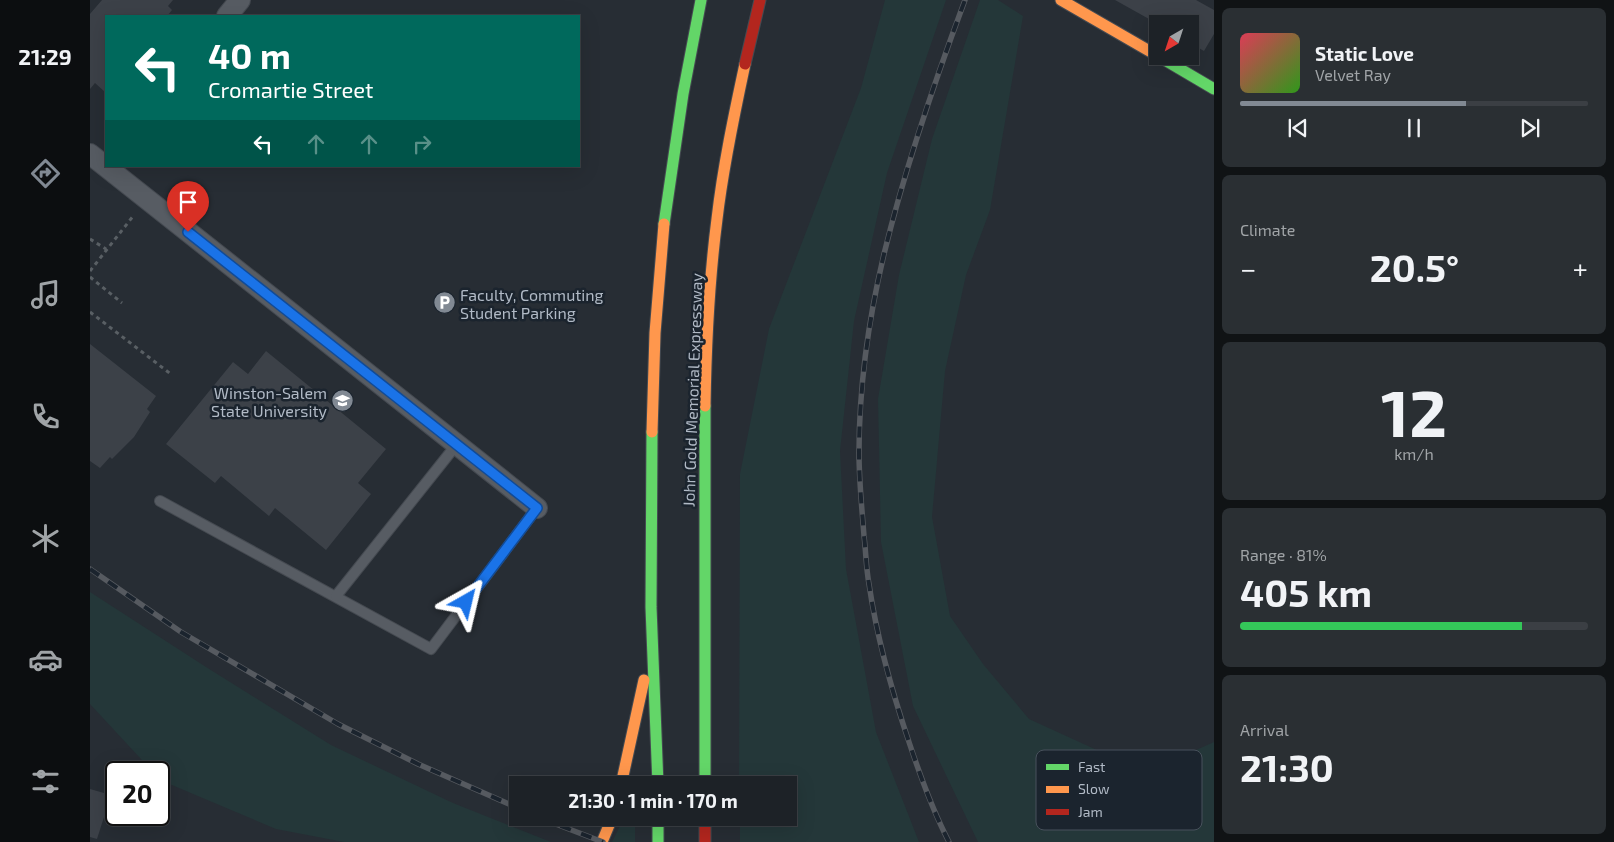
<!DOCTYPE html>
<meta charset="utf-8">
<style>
body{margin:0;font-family:"Exo 2",sans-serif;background:#2a2f33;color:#f1f3f6;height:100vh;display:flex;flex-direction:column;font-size:19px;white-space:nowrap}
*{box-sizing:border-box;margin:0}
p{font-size:16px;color:#a0a4a7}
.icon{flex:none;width:28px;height:28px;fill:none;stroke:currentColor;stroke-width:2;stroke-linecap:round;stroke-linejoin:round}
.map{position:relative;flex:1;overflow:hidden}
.drawer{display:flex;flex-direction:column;gap:8px;padding:8px;background:#101315;width:400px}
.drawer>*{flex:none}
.top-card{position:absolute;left:15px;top:15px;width:475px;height:152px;border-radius:0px;box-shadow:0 5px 20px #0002,0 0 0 1px #3b3f44;background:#00695c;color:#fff;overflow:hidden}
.needle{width:32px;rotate:219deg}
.controls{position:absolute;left:1059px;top:15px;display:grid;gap:10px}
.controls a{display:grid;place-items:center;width:50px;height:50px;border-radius:0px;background:#1d2227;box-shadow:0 5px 20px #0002,0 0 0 1px #3b3f44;font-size:25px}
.speed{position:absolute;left:15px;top:761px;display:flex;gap:10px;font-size:25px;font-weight:700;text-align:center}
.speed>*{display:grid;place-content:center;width:65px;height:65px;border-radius:50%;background:#1d2227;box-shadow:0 5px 20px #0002,0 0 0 1px #3b3f44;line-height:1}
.speed .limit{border:2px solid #111;border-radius:8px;background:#fff;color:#111}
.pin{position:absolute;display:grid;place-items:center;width:42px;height:42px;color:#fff;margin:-51px -21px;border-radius:50% 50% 50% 0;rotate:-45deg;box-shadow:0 0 5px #0007}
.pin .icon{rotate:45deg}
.me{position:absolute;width:55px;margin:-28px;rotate:37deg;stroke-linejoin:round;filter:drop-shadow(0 0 4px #0008)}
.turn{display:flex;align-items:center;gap:18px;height:105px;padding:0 20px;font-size:22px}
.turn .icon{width:65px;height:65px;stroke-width:2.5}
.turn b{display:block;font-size:35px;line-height:42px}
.lanes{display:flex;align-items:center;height:48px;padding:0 20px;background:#0003;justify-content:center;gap:25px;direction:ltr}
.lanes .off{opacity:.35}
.big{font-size:38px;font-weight:700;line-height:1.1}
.drawer .tile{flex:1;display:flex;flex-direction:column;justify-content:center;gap:8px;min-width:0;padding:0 18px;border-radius:8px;background:#2a2f33}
.drawer .dial{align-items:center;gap:0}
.dial b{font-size:65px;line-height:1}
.song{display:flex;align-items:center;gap:15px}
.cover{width:60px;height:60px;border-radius:8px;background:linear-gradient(135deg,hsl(350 70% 55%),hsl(110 70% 35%))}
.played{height:5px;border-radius:2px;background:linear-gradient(90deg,#818993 65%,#3b3f44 65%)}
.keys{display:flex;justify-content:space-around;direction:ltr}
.heat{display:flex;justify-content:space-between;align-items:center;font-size:28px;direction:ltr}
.charge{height:8px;border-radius:4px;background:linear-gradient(90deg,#34c759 81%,#3b3f44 0)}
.trip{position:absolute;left:419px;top:776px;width:288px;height:50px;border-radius:0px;background:#1d2227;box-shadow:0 5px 20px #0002,0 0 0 1px #3b3f44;font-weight:700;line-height:50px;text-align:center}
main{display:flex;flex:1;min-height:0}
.tabs{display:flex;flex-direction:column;width:90px;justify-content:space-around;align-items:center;background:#0c0e10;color:#a0a4a7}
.tabs .icon{width:35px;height:35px}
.tabs .selected{color:#818993}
.tabs b{font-size:22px;color:#f1f3f6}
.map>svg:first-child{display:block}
.green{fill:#243739}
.building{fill:#3c4148}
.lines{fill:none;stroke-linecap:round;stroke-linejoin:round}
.lane-casing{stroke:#454a51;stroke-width:12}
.street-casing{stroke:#454a51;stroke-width:22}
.fast-casing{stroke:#454a51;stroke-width:13}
.slow-casing{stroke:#454a51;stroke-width:13}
.jam-casing{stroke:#454a51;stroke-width:13}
.path{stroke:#595f64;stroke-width:3;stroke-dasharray:4 4;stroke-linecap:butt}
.lane{stroke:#575c63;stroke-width:10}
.street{stroke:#575c63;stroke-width:20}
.fast{stroke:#63d668;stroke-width:11}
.slow{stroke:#ff974d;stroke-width:11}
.jam{stroke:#b3261e;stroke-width:11}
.rail-casing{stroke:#565a60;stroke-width:5.5}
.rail{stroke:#1b242e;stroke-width:4;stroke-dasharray:11;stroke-linecap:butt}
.route-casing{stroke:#114b97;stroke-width:12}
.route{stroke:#1a73e8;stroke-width:9}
.labels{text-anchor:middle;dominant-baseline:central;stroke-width:5;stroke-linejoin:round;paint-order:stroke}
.poi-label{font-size:16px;fill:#b1bac6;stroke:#1b242e;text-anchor:start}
.street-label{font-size:16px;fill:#b1bac6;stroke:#1b242e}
.key{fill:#1b242e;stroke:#48515c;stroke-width:1}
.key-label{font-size:14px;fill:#b1bac6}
</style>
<main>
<nav class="tabs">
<b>21:29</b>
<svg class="icon selected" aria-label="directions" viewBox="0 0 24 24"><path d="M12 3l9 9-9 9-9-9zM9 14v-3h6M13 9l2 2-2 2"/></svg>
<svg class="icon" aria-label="music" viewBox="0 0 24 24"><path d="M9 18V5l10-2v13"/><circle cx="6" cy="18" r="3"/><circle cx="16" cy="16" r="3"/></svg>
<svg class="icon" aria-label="phone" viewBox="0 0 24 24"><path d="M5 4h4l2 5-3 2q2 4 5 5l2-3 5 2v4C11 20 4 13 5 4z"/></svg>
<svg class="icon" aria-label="climate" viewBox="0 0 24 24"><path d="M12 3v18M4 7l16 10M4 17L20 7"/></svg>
<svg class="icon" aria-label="car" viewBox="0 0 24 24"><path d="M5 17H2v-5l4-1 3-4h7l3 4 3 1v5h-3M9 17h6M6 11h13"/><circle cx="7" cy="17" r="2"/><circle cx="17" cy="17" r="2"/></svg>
<svg class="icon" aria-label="filters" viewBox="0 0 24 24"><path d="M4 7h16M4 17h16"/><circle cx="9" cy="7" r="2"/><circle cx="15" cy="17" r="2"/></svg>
</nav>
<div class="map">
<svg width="1124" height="842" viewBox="0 0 1124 842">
<rect width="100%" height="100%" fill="#272d34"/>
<g class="green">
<polygon points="795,0 856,0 797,173 764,321 750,451 756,569 786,732 829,842 650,842 650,818 698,818 698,785 649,785 650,474 679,329 771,88"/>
<polygon points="890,0 908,0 933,16 900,210 876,275 855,371 842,517 860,616 893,664 939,719 1009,751 1095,755 1124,742 1124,842 888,842 823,706 791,542 788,399 809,275 842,139"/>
<polygon points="0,592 116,667 241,745 363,803 461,842 254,842 186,829 70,780 69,779 69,772 63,772 0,704"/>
<polygon points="534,818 545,818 545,842 522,842"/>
</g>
<g class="building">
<polygon points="12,0 83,0 78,6 82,10 77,16 16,16 15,92 5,83 0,89 0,14"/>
<polygon points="1025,0 1106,0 1124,10 1124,34 1114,51 1100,43 1100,24 1068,24"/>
<polygon points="0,344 66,396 57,409 60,412 44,437 22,459 20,457 10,468 0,461"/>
<polygon points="176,351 296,449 268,483 281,494 236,550 185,508 179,516 131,476 125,483 76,444 143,362 158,374"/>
<polygon points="0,789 21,795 7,839 0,837"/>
</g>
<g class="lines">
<defs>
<g id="lane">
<polyline points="70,501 341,649 447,508"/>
<polyline points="246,596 367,444"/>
</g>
<g id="street">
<polyline points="137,16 150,0"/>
<polyline points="0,154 447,508"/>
</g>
<g id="fast">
<polyline points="1068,56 1124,89"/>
<polyline points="574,224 593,94 611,0"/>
<polyline points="615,406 615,785"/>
<polyline points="562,432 561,607 568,785"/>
<polyline points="568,818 568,842"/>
</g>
<g id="slow">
<polyline points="971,0 1068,56"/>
<path d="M615,406C616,344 619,281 627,219C633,167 644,115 655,64"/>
<polyline points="562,432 565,333 574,224"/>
<polyline points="531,785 554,680"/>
<polyline points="512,842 522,818"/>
</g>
<g id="jam">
<polyline points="655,64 670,0"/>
<polyline points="615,818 615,842"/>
</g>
</defs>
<use href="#lane" class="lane-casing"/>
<use href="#street" class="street-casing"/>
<use href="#fast" class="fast-casing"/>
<use href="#slow" class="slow-casing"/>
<use href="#jam" class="jam-casing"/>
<g class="path">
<polyline points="0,239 16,249"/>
<polyline points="0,271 44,215"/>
<polyline points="0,277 32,303"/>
<polyline points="0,312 82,375"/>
</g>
<use href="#lane" class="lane"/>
<use href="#street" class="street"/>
<use href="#fast" class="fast"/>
<use href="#slow" class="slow"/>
<use href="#jam" class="jam"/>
<defs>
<g id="rail">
<polyline points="0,569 91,632 248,724 328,764 428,808"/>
<polyline points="450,818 513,842"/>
<path d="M859,842C843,811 831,778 820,745C802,692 787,639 779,584C776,568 776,552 774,536C772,509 769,481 769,453C769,389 779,317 794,254C815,168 844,83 875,0"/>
</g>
</defs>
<use href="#rail" class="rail-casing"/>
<use href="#rail" class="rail"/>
</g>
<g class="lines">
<defs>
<polyline id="route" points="98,232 447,508 376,602"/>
</defs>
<use href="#route" class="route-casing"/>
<use href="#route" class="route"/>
</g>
<defs>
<symbol id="parking-disc" viewBox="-11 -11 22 22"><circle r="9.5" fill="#818993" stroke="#1b242e"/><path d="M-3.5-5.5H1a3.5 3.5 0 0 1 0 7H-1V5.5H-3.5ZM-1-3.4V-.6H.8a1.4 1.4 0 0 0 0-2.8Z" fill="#fff"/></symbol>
<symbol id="university-disc" viewBox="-11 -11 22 22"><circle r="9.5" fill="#818993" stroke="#1b242e"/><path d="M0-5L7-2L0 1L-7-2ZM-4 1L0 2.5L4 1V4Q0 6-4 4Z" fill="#fff"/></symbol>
</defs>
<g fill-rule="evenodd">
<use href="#parking-disc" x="342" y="290" width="25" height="25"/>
<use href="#university-disc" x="240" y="388" width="25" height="25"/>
</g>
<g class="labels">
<g class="poi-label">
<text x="370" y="294">Faculty, Commuting<tspan x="370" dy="18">Student Parking</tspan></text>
<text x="237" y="392" text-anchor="end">Winston-Salem<tspan x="237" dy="18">State University</tspan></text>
</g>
<g class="street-label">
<text transform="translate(602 390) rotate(-88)">John Gold Memorial Expressway</text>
</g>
</g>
<rect x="946" y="750" width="166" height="80" rx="8" class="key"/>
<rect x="956" y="764" width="23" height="6" fill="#63d668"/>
<rect x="956" y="786" width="23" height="7" fill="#ff974d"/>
<rect x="956" y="809" width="23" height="6" fill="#b3261e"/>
<g class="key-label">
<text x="988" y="772">Fast</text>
<text x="988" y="794">Slow</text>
<text x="988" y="817">Jam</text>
</g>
</svg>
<div class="controls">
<a><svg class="needle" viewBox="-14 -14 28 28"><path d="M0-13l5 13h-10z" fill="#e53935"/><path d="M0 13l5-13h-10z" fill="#a0a4a7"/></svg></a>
</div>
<div class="speed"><div class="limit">20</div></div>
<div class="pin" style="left:98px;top:232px;background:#d93025"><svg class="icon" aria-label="arrive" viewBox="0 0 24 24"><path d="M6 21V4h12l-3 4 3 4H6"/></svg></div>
<svg class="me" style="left:376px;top:602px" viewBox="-20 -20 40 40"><path d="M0-17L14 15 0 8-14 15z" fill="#1a73e8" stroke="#fff" stroke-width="4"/></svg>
<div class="trip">21:30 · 1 min · 170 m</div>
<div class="top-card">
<div class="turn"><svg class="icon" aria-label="left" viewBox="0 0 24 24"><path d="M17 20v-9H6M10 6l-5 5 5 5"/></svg><div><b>40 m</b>Cromartie Street</div></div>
<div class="lanes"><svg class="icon" aria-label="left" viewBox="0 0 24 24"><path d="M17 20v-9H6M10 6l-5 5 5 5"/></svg><svg class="icon off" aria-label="ahead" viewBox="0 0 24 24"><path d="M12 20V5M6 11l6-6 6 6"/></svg><svg class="icon off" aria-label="ahead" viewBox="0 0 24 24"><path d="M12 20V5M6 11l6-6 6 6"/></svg><svg class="icon off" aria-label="right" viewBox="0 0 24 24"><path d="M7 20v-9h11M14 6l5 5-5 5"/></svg></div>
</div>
</div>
<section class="drawer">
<div class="tile">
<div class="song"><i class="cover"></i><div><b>Static Love</b><p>Velvet Ray</p></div></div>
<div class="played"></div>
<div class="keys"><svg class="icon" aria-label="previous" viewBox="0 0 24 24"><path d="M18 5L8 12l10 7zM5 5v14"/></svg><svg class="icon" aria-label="pause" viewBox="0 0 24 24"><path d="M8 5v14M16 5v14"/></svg><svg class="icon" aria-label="next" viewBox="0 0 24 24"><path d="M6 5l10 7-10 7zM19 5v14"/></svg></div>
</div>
<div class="tile"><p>Climate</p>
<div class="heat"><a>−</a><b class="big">20.5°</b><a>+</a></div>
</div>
<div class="tile dial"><b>12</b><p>km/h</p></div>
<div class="tile"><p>Range · 81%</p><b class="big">405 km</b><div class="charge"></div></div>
<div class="tile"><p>Arrival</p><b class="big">21:30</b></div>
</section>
</main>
